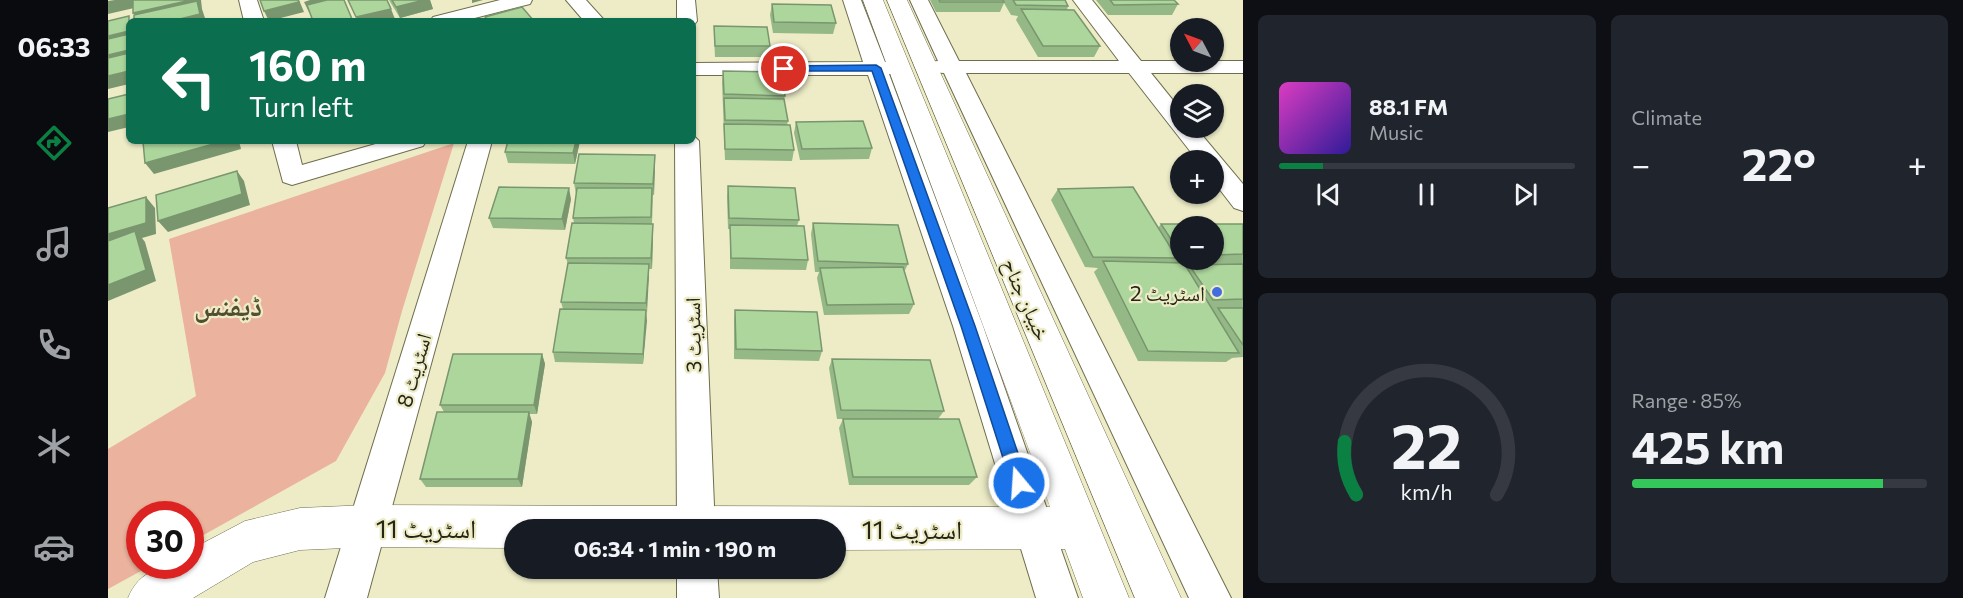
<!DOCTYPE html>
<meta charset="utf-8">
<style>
body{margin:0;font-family:Commissioner,"Noto Naskh Arabic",sans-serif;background:#20242c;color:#f1f3f6;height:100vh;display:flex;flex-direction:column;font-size:22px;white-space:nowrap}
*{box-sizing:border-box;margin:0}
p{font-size:20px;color:#9ea1a6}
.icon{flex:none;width:33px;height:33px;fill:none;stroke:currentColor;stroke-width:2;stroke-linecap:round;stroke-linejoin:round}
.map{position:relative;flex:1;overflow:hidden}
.panel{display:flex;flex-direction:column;gap:15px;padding:15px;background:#0d0f14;width:720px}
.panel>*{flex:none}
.hud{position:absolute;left:18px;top:18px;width:570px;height:126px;border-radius:9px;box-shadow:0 2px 4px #0004;background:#0b6e4f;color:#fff;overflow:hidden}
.needle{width:39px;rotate:311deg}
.buttons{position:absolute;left:1062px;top:18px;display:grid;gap:12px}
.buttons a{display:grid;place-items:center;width:54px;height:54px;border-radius:50%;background:#171b24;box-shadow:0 2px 4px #0004;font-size:30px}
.speed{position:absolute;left:18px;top:501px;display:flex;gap:12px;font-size:30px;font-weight:700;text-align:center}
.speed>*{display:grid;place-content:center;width:78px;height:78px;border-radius:50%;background:#171b24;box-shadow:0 2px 4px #0004;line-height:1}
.speed .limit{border:9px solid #d22;background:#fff;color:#111}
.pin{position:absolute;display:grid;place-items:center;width:51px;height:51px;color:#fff;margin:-26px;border:3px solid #fff;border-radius:50%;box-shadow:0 2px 6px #0007}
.me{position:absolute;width:66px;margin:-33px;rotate:342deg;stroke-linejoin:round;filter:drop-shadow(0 0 4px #0008)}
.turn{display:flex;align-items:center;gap:21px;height:126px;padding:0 24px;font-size:27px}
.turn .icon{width:78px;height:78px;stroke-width:2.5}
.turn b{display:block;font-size:42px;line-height:51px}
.big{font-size:45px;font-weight:700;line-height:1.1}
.panel .widget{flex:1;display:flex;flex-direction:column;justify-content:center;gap:9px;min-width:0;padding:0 21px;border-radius:9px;background:#20242c}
.panel .dial{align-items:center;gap:0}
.dial svg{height:156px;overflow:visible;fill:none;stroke:#363941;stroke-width:7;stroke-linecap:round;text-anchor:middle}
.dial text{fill:#f1f3f6;stroke:none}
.song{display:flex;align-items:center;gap:18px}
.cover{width:72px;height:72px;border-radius:9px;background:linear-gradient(135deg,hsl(310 70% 55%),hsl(250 70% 35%))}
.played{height:6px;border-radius:3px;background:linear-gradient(90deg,#0b8043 15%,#363941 15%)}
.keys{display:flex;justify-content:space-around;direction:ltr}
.heat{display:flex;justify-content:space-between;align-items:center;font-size:33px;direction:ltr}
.charge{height:9px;border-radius:4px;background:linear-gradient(90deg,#34c759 85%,#363941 0)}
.panel .tiles{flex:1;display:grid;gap:15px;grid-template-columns:repeat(2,1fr)}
.trip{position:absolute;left:396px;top:519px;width:342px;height:60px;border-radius:30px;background:#171b24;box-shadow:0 2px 4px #0004;font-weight:700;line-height:60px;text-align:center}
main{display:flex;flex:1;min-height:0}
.tabs{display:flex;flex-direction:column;width:108px;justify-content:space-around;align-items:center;background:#090b0e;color:#9ea1a6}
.tabs .icon{width:42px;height:42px}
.tabs .on{color:#0b8043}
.tabs b{font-size:27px;color:#f1f3f6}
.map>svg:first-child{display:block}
.green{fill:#ebb29d}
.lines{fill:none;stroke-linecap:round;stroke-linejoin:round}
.street-casing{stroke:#6f6d4d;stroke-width:2}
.secondary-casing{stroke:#6f6d4d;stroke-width:1}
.street{fill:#fff;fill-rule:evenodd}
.secondary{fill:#fff;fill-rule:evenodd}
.wall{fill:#95b887;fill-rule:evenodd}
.shaded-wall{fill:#79966e}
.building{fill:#add69d;stroke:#79966e;stroke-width:1.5}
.route{fill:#1a73e8;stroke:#114b97;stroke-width:1.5}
.poi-dot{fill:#436ddf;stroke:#edecc7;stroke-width:2}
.labels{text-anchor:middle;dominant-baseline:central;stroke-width:4.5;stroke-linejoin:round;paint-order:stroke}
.poi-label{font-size:21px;fill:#262618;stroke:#edecc7;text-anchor:end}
.street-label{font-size:21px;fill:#262618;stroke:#edecc7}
.near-street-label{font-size:26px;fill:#262618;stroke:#edecc7}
.district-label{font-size:27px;font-weight:bold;fill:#514f30;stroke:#edecc7}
</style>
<main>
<nav class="tabs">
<b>06:33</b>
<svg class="icon on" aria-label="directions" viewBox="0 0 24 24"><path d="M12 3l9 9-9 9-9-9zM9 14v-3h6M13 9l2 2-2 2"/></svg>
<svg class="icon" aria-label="music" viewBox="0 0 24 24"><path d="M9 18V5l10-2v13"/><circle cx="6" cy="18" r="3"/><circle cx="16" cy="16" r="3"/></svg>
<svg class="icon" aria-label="phone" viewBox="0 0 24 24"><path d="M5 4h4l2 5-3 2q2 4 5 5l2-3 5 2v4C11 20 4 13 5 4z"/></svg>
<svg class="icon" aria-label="climate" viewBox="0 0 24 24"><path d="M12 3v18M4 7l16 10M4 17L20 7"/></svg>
<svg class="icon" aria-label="car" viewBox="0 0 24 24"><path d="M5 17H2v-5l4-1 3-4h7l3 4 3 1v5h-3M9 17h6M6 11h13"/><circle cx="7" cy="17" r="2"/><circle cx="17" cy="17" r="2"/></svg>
</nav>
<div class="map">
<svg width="1135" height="598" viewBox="0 0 1135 598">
<rect width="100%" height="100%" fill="#edecc7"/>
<polygon class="green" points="346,143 294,311 277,373 228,461 83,542 82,514 32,514 32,566 42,566 0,589 0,449 88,396 61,239"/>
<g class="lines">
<defs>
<g id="street">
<polygon points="131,0 149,0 156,21 136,21"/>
<polygon points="392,0 424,0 422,4 355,21 322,21 325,17"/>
<polygon points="458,0 478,0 497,21 476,21"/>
<polygon points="569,0 587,0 589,21 586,25 585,21 569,21"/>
<polygon points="735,0 753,0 777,62 794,63 797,68 794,73 781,74 875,326 970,598 928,598 845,326 760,75 585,75 585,63 755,62"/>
<polygon points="802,0 820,0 851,61 1011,61 965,0 984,0 1033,61 1135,61 1135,73 1043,73 1072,109 1072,128 1088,128 1135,184 1135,211 1126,208 1106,182 1106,160 1089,160 1021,73 858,73 1123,598 1081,598 836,73 820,72 817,67 820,62 830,61"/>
<polygon points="585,135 591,141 607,530 569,530 567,141 585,141"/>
<polygon points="164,141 188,141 194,165 278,141 318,141 315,146 184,185 175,182"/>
<polygon points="360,141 384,141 259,598 217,598"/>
<polygon points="569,568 609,568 611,598 569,598"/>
</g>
<g id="secondary">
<path d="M755,0H775L1021,598H975L957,549L728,550V530H406V548L260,547L192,550L145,562L85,598H20C32,569 54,566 82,566V550L137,521L192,508L260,505L942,507Z"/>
<polygon points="779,0 799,0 1073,598 1027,598"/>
</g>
</defs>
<use href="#street" class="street-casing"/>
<use href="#secondary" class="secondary-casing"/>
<use href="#street" class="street"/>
<use href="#secondary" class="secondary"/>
</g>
<g class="wall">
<polygon points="281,0 322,0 325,9 292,18"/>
<polygon points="822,0 957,0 960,6 959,10 992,46 986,57 930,57 908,20 910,16 903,15 896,3 892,12 828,12"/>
<polygon points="988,0 1066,0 1070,4 1064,15 1000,15"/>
<polygon points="664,4 728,23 725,34 665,33 662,15"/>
<polygon points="606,26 662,46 660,57 607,57 606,37"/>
<polygon points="615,71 677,96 676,99 680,121 679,125 686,150 684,161 617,160 614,82"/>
<polygon points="688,122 764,148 761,159 692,160 686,133"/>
<polygon points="400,141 472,141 467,164 400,163 397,152"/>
<polygon points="547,155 546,195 545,195 544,224 545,235 544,269 541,269 535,364 447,362 445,352 455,309 453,302 460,264 458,258 466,223 465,218 468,194 466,183"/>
<polygon points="620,186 691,220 689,226 700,260 698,270 622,269 622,229 620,229 619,197"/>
<path d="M950,189L1050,228L1053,224H1135V357L1124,358L1118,362L1030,361L986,272L990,268L977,267L943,200ZM1072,226H1106V260H1072Z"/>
<polygon points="463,199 457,230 385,228 381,218"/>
<polygon points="705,223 800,264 796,272 806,304 801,314 716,315 709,278 711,272 707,272 703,234"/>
<polygon points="627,310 714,351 711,361 626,359 626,320"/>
<polygon points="434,354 437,364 429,414 421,414 424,422 414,487 318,487 312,479 336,412 332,405"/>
<polygon points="724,359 836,411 830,419 869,477 861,485 741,485 731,428 735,419 761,419 729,419 721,368"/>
</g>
<g class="shaded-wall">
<polygon points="7,0 25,0 26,8 0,14 0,1"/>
<polygon points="83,0 93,0 94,9 98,21 31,21 25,13"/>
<polygon points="191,0 196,12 161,21 156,11"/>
<polygon points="202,0 233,0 235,4 201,12 196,2"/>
<polygon points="316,0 322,0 325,9 292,18 288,7"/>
<polygon points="364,0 375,0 364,3"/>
<polygon points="283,9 287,19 280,21 250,21 248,17"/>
<polygon points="21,31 21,44 0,49 0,36"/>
<polygon points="21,50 21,62 0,68 0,55"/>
<polygon points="21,71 21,84 0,89 0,76"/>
<polygon points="21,114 21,127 0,132 0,119"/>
<polygon points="116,141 131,141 133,149 46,174 37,163"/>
<polygon points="468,141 472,141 467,164 465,153"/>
<polygon points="547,155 547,166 546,195 545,184"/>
<polygon points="129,171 136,181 142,205 60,232 50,221"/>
<polygon points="461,188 463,199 457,230 454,219"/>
<polygon points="38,197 47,208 48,234 34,238 37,242 48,281 0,301 0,234"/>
<polygon points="545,224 545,235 544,269 543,258"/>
<polygon points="541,264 541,275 539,313 538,303"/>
<polygon points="538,310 539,321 535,364 535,354"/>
<polygon points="434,354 437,364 429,414 426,405"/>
<polygon points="421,412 424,422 414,487 410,479"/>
</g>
<g class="building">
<polygon points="25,0 83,0 25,13"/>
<polygon points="152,0 190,0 191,2 156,11"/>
<polygon points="219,0 236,0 244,19 235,21 205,21 199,5"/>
<polygon points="240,0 279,0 283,9 248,17"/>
<polygon points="284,0 316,0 288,7"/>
<polygon points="831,0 895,0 896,2 832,2"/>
<polygon points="905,0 957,0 960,6 908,5"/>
<polygon points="1002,0 1066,0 1070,4 1006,5"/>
<polygon points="89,1 92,14 64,21 26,21 26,15"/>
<polygon points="664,4 723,5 728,23 666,22"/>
<polygon points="414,7 426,21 380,21 377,17"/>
<polygon points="913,9 966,10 992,46 935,46"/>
<polygon points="21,16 21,31 0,36 0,21"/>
<polygon points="95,17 96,21 79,21"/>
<polygon points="606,26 659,27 662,46 607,46"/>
<polygon points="21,34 21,50 0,55 0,39"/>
<polygon points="21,53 21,71 0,76 0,58"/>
<polygon points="615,71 674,72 677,96 616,94"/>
<polygon points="21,94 21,114 0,119 0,99"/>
<polygon points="616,98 676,99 680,121 617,120"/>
<polygon points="755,121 764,148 694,149 688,122"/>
<polygon points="616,124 682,125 686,150 617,149"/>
<polygon points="37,141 116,141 37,163 35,142"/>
<polygon points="400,141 468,141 465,153 397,152"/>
<polygon points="471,154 547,155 545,184 466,183"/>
<polygon points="129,171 134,194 50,221 48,195"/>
<polygon points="620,186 687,188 691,220 621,218"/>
<polygon points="391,187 461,188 454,219 381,218"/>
<polygon points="1025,187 1069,258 985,257 950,189"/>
<polygon points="469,188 544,188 543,217 465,218"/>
<polygon points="38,197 38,223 0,234 0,208"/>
<polygon points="464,223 545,224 543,258 458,258"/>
<polygon points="705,223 790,225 800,264 710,261"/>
<polygon points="1053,224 1135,224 1135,254 1106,255 1106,226 1072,226 1072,253"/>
<polygon points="622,225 696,226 700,260 623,258"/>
<polygon points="27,231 38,270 0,285 0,241"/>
<polygon points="995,261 1076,263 1131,353 1040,351"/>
<polygon points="460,263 541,264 538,303 453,302"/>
<polygon points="1135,264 1135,299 1105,300 1081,265"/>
<polygon points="795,267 806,304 719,305 712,268"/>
<polygon points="1110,308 1135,308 1135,345"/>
<polygon points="452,309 538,310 535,354 445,352"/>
<polygon points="627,310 709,312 714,351 628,349"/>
<polygon points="345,354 434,354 426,405 332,405"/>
<polygon points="724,359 822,360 836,411 733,410"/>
<polygon points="329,412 421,412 410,479 312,479"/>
<polygon points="735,419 851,419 869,477 745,477"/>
</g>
<polygon class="route" points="768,65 773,68 867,326 920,483 917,489 911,491 905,489 903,483 853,326 764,71 676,71 671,69 676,66"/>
<circle class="poi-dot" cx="1109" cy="292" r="6"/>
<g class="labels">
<g class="poi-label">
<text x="1097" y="292">اسٹریٹ 2</text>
</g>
<g class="street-label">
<text transform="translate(919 299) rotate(66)">خیبان جناح</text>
<text transform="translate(584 335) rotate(-91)">اسٹریٹ 3</text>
<text transform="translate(305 370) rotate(-74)">اسٹریٹ 8</text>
</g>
<g class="near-street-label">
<text x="318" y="527">اسٹریٹ 11</text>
<text x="804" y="528">اسٹریٹ 11</text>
</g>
<g class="district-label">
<text x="120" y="305">ڈیفنس</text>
</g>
</g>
</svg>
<div class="buttons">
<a><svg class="needle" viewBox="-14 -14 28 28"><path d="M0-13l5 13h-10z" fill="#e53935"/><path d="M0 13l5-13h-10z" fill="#9ea1a6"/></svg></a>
<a><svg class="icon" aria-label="layers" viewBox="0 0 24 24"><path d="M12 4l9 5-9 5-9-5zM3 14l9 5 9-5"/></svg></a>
<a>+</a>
<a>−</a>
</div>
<div class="speed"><div class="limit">30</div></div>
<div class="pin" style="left:676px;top:69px;background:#d93025"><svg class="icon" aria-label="arrive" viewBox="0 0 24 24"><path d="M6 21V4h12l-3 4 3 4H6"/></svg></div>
<svg class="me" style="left:911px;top:483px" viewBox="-20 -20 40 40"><circle r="17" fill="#1a73e8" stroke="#fff" stroke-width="3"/><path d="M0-11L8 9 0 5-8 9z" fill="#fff"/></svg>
<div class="trip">06:34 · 1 min · 190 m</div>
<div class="hud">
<div class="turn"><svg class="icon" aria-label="left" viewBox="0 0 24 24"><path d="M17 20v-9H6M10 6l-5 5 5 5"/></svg><div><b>160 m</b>Turn left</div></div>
</div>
</div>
<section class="panel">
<div class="tiles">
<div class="widget">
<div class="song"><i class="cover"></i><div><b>88.1 FM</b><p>Music</p></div></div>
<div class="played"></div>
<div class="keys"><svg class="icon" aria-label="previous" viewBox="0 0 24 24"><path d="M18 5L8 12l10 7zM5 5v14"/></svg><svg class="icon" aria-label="pause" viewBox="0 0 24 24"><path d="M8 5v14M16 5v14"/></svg><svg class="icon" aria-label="next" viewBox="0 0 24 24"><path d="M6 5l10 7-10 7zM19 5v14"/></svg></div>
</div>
<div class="widget"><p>Climate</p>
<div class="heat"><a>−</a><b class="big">22°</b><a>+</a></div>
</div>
<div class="widget dial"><svg viewBox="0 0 100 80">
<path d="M14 69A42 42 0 1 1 86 69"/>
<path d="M14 69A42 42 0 0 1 8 42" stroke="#0b8043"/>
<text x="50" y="56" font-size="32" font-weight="700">22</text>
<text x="50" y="72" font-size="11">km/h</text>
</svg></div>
<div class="widget"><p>Range · 85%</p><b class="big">425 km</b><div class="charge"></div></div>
</div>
</section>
</main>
